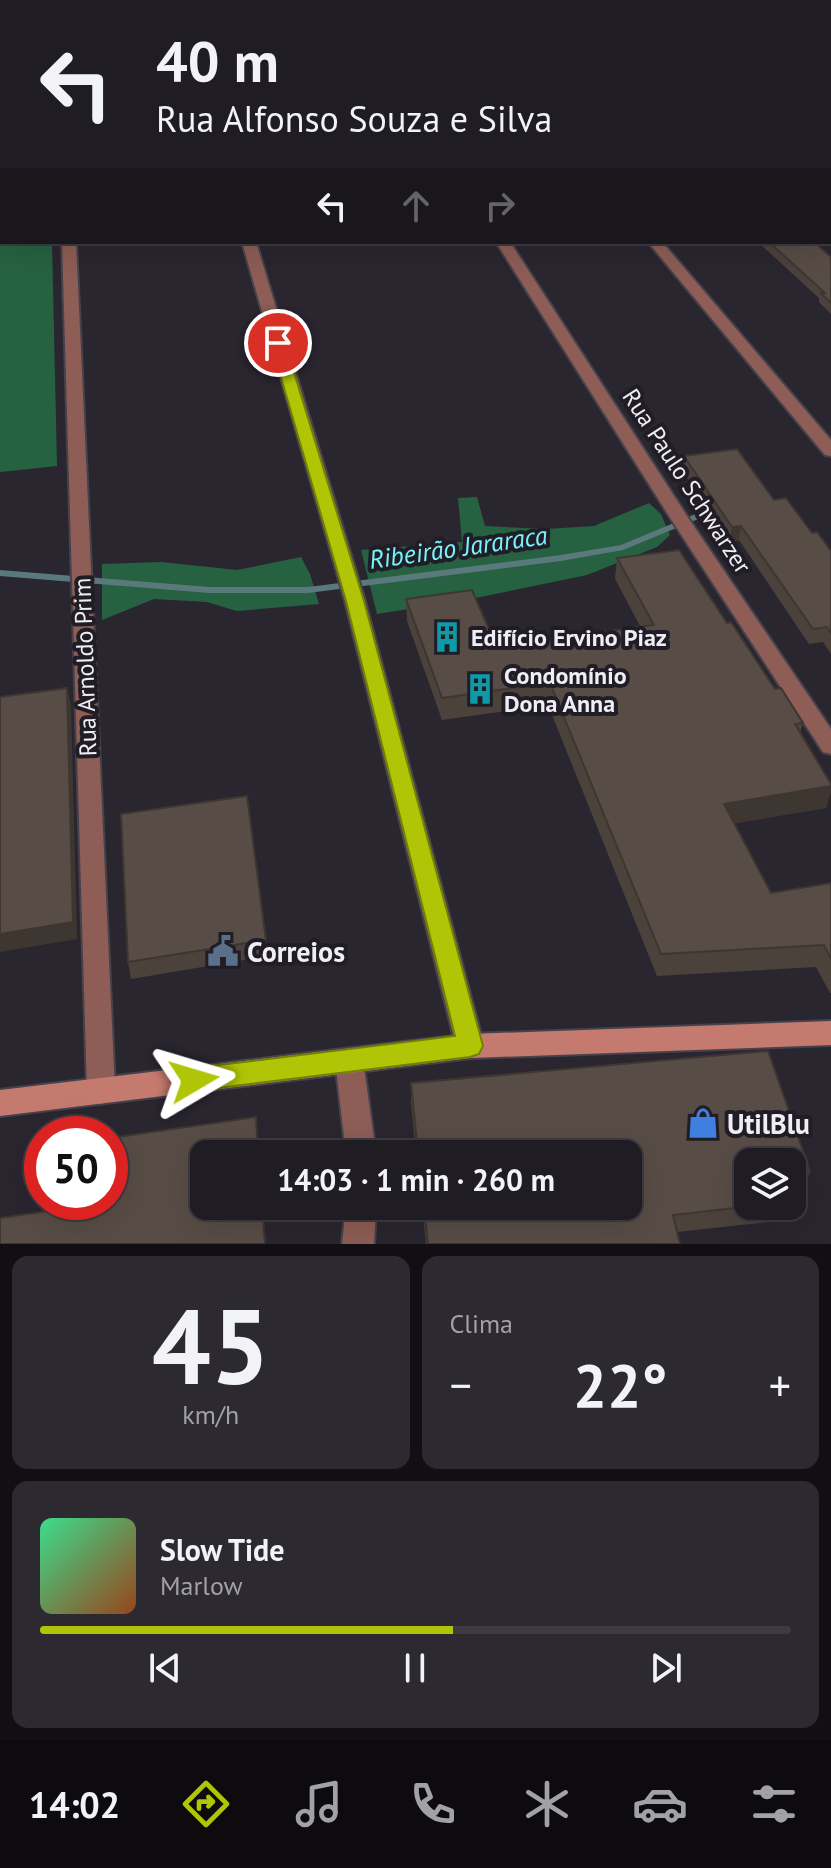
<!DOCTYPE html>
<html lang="pt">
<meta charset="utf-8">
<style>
body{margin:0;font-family:"PT Sans",sans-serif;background:#2d2931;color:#f1f3f6;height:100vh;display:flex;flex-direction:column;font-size:30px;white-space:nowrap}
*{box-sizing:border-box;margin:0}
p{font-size:26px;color:#a2a1a6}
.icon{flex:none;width:44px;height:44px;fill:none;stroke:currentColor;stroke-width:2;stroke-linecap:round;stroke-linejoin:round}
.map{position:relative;height:1244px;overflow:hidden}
.panel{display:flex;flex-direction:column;gap:12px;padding:12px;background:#120f14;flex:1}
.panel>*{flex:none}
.hud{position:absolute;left:0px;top:0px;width:832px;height:244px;box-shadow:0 8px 32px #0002,0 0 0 2px #3d3a41;background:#201c24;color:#f1f3f6;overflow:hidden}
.tools{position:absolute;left:734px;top:1148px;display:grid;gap:16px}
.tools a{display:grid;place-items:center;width:72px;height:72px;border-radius:16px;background:#201c24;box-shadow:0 8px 32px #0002,0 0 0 2px #3d3a41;font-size:40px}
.speed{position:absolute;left:24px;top:1116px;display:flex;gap:16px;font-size:40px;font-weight:700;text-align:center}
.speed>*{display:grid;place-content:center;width:104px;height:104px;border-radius:50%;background:#201c24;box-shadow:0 8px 32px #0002,0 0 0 2px #3d3a41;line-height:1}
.speed .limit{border:12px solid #d22;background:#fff;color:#111}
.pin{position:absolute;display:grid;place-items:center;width:68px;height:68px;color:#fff;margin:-34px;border:4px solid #fff;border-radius:50%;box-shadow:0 2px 8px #0007}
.me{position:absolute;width:88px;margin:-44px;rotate:83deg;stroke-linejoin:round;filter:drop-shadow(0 0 6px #0008)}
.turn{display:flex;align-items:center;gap:28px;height:168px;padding:0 24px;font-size:36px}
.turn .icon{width:104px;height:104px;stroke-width:2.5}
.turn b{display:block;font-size:56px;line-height:68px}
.lanes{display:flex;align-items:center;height:76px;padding:0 24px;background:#0003;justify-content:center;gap:40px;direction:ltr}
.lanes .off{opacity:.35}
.big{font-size:60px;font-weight:800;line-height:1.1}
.panel .tile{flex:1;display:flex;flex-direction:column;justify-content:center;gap:12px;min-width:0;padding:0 28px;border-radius:16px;background:#2d2931}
.panel .dial{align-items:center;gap:0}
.dial b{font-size:104px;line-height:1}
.song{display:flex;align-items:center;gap:24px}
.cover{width:96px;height:96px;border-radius:12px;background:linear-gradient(135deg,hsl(150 70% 55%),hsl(20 70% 35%))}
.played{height:8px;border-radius:4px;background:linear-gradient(90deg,#afc505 55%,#3d3a41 55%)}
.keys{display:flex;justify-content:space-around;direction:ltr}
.heat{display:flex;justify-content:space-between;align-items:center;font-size:44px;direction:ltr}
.panel .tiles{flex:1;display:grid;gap:12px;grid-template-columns:1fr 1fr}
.tile:last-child{grid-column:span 2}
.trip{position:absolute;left:190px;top:1140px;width:452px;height:80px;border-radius:16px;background:#201c24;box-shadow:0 8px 32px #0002,0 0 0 2px #3d3a41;font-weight:800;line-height:80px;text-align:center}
.tab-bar{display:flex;height:128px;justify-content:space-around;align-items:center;background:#0d0b0e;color:#a2a1a6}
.tab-bar .icon{width:56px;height:56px}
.tab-bar .on{color:#afc505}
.tab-bar b{font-size:36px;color:#f1f3f6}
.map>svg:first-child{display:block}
.forest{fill:#266242}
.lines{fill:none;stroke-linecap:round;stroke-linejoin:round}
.stream{fill:#5a797d;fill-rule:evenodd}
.street-casing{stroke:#46424c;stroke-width:4}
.secondary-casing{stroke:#46424c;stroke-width:4}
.street{fill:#8d5d56;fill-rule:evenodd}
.secondary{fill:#c57a6f;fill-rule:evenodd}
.wall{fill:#4c423c}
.shaded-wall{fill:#3e3631}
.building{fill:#584d46;stroke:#3e3631;stroke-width:2}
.route{fill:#afc505;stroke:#728003;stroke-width:2}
.labels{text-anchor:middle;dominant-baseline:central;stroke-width:8;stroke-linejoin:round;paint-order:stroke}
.street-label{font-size:24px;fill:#f0eef5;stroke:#201d26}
.poi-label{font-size:24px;font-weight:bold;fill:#f0eef5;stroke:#201d26;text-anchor:start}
.water-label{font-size:26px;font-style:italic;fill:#77f4fc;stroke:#201d26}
.near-poi-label{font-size:28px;font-weight:bold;fill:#f0eef5;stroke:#201d26;text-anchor:start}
</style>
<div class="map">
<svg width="831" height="1244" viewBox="0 0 831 1244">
<rect width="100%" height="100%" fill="#2a2630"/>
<g class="forest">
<polygon points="52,242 57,466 0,472 0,244"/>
<polygon points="477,497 485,526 546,529 594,526 649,503 661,514 670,535 657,547 587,575 466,600 377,614 361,550 462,542 458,498"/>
<polygon points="301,557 310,574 319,604 237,611 207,602 154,599 102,620 102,564 161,562 237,570"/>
</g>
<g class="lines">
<polygon class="stream" points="722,503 726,506 725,508 623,550 561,561 308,593 209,593 0,576 0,570 209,587 308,587 561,555 621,545"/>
<defs>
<g id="street">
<rect x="233" y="0" width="8" height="2"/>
<polygon points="488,0 497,0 498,2 489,2"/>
<rect x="830" y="118" width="1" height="6"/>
<polygon points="62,242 76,242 115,1091 111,1100 101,1104 91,1100 87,1091"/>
<polygon points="242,242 256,242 365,601 484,1046 480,1055 470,1058 460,1055 456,1046 345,601"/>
<polygon points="496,242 510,242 687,516 831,729 831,754 823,752 669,516"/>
<polygon points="648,242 662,242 831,440 831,456 825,455"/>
<polygon points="349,1048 359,1051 363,1060 376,1154 346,1154 335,1060 339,1051"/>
<polygon points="346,1206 376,1206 374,1244 342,1244"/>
</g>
<g id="secondary">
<rect x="830" y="230" width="1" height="9"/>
<polygon points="831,1021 831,1045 470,1058 0,1116 0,1090 470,1034"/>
</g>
</defs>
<use href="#street" class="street-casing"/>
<use href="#secondary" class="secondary-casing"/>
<use href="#street" class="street"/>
<use href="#secondary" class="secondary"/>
</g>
<g class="wall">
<polygon points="541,0 702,0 705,2 544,2"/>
<polygon points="750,242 814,242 831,257 831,314 819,302 819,298 760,244 753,245"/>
<polygon points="684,456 774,500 812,533 831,551 831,654 823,642 809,644 739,540 730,542 682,470"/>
<polygon points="617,558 727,623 775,689 803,723 800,733 831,784 831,791 826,808 735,823 771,893 831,883 831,993 830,993 816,967 657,976 548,705 442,720 407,621 406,599 494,641 520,643 640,626 615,579"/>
<polygon points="247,796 268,956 131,979 128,962"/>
<polygon points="768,1051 810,1171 803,1191 792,1192 792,1162 748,1162 748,1206 775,1206 769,1222 677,1232 680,1244 426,1244 422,1206 628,1206 628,1154 416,1154 411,1103 411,1083"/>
</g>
<g class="shaded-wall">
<rect x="0" y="62" width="2" height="12"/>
<polygon points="741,526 739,540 730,542 732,527"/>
<polygon points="67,688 71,705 77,939 0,952 0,934"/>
<polygon points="831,786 831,791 826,808 719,826 724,804"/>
<polygon points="262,1206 263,1206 266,1244 265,1244"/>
</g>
<g class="building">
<polygon points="0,0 112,0 112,2 2,2 2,62 0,62"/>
<polygon points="165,0 209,0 210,2 164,2"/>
<polygon points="553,0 702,0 705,2 556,2"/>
<polygon points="769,242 814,242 831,257 831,303 821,293 825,293"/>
<polygon points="737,449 774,500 786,498 812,533 817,532 831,551 831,633 827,627 813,629 741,526 732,527 684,456"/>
<polygon points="679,550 727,623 731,622 775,689 781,688 803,723 795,724 831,784 831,786 724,804 771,893 831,883 831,959 824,945 661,954 550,683 442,698 406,599 472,590 494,641 518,638 520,643 654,625 617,558"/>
<polygon points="67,688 73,922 0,934 0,697"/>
<polygon points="247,796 266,940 128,962 121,814"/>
<polygon points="768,1051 810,1171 792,1173 792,1162 748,1162 748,1206 752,1206 673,1215 680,1244 428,1244 424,1206 628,1206 628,1154 418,1154 411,1083"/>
<polygon points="256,1117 258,1154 204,1154 204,1206 262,1206 265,1244 0,1244 0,1218 95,1204 95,1202 110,1202 110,1138"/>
</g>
<polygon class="route" points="273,340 285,343 364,601 483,1046 479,1054 470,1057 194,1091 185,1088 181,1080 185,1071 194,1068 455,1036 346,601 271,343"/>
<defs>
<symbol id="building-bare" viewBox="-9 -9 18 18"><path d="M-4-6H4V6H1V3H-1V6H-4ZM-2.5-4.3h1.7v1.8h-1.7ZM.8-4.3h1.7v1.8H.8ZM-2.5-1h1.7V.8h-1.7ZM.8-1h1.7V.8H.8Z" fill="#0f9aa8" stroke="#201d26" stroke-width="2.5" paint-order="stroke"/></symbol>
<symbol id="civic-bare" viewBox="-9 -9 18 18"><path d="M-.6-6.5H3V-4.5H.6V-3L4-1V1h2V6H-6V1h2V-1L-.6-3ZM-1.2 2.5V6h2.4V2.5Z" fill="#5c6f8a" stroke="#201d26" stroke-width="2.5" paint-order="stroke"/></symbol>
<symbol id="shop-bare" viewBox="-9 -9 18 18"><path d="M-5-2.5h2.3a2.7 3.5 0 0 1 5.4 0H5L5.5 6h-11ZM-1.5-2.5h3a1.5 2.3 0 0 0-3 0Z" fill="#3f7fe0" stroke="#201d26" stroke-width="2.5" paint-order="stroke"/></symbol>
</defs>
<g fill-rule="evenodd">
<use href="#building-bare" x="425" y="615" width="44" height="44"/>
<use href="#building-bare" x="458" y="667" width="44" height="44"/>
<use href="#civic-bare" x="201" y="929" width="44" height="44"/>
<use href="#shop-bare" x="681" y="1101" width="44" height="44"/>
</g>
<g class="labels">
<g class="street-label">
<text transform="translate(687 481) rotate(57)">Rua Paulo Schwarzer</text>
<text transform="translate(85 667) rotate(-92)">Rua Arnoldo Prim</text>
</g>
<g class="poi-label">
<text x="471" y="637">Edifício Ervino Piaz</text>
<text x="504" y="675">Condomínio<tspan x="504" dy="28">Dona Anna</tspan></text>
</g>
<g class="water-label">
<text transform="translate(458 547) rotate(-8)">Ribeirão Jararaca</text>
</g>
<g class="near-poi-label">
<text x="247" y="951">Correios</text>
<text x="727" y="1123">UtilBlu</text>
</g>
</g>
</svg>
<div class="tools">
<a><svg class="icon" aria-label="layers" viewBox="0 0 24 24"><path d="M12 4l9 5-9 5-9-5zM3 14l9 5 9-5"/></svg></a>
</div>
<div class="speed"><div class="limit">50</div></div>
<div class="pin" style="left:278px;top:343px;background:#d93025"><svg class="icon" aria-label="arrive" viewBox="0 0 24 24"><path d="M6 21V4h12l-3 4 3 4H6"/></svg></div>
<svg class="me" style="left:194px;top:1080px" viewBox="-20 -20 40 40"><path d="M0-17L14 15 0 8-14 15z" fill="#afc505" stroke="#fff" stroke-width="4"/></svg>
<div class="trip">14:03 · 1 min · 260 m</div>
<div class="hud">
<div class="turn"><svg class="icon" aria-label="left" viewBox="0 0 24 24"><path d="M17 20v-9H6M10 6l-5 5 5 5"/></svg><div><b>40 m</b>Rua Alfonso Souza e Silva</div></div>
<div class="lanes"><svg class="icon" aria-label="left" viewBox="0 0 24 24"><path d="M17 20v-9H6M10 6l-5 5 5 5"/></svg><svg class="icon off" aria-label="ahead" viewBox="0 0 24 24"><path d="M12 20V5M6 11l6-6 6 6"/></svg><svg class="icon off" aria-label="right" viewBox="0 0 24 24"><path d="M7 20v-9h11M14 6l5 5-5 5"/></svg></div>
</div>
</div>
<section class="panel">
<div class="tiles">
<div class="tile dial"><b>45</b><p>km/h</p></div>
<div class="tile"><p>Clima</p>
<div class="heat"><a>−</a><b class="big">22°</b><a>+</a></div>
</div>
<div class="tile">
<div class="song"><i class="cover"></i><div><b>Slow Tide</b><p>Marlow</p></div></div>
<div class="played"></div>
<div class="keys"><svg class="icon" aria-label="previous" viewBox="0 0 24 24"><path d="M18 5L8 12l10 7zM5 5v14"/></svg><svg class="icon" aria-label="pause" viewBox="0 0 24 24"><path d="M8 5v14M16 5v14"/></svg><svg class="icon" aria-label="next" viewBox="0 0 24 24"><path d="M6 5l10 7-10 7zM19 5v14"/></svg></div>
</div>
</div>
</section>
<nav class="tab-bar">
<b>14:02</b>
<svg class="icon on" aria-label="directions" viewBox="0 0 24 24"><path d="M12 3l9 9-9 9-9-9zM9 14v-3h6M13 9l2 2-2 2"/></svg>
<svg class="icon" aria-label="music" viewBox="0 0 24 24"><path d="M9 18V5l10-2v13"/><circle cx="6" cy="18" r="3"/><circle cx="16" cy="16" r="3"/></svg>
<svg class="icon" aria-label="phone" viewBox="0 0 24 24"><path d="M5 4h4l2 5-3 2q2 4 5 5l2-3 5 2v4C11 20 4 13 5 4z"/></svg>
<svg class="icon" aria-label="climate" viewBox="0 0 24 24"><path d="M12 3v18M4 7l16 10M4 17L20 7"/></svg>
<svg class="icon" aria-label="car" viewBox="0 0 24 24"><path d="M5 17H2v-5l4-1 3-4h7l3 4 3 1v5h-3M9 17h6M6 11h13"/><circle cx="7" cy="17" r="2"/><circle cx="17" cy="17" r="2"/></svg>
<svg class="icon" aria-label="filters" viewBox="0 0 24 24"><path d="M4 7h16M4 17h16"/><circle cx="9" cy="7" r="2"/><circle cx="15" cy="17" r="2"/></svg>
</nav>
